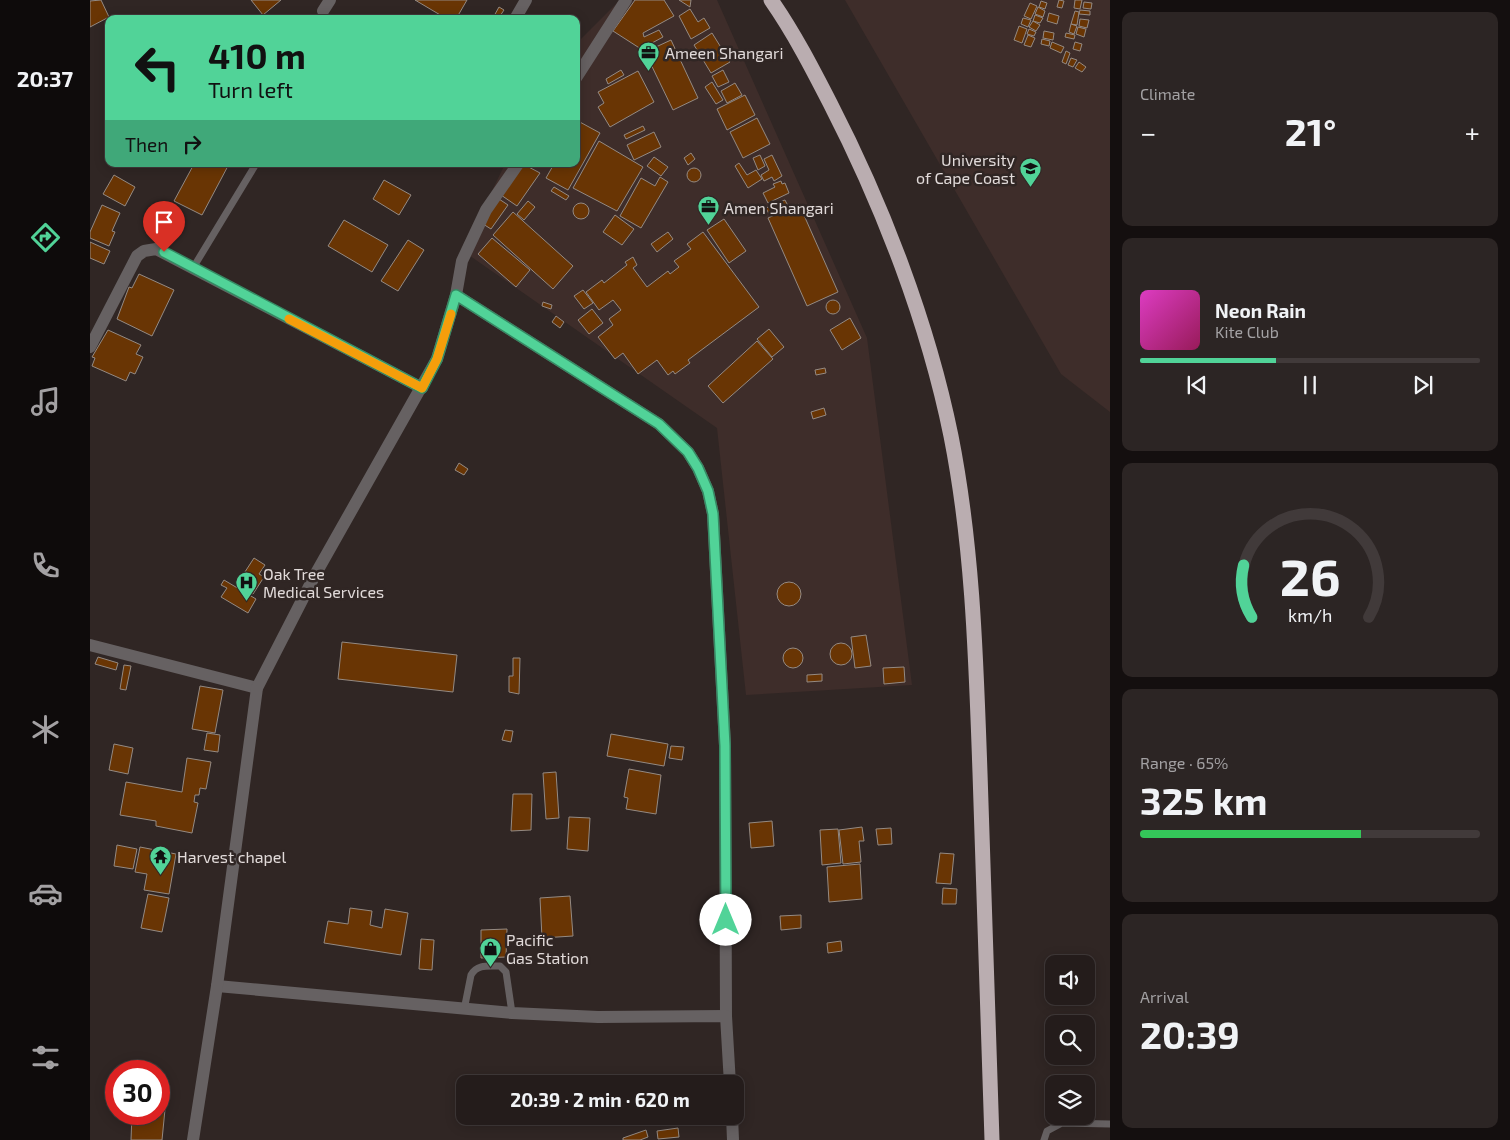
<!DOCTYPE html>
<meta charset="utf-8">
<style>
body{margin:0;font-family:"Exo 2",sans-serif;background:#2c2524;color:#f1f3f6;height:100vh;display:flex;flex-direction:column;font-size:19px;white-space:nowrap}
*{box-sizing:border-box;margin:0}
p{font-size:16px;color:#a3a1a3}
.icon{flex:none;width:28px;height:28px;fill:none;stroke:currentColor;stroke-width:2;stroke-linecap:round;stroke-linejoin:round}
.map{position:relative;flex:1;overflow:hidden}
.sheet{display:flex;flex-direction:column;gap:12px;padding:12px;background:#140f0f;width:400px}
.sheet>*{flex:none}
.top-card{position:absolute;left:15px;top:15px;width:475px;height:152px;border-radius:10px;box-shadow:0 2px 12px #0003,0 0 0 1px #413a3a;background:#51d398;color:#111;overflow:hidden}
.tools{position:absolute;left:955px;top:955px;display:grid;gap:10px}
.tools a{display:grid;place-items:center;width:50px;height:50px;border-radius:10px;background:#241c1b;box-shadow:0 2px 12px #0003,0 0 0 1px #413a3a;font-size:25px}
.speed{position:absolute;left:15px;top:1060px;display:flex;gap:10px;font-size:25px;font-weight:700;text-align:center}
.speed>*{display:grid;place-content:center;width:65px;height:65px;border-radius:50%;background:#241c1b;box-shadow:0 2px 12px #0003,0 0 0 1px #413a3a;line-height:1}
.speed .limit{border:8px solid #d22;background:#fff;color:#111}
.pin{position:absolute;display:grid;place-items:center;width:42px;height:42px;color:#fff;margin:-51px -21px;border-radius:50% 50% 50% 0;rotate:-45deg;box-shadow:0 0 5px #0007}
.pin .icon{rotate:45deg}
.me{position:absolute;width:55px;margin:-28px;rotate:0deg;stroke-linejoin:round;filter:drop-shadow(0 0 4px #0008)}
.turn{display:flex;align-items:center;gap:18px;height:105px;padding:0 20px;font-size:22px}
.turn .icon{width:65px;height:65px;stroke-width:2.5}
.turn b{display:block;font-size:35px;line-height:42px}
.then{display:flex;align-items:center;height:48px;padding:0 20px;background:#0003;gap:10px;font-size:19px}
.big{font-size:38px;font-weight:700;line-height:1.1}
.sheet .card{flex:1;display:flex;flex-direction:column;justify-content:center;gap:8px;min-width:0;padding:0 18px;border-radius:10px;background:#2c2524}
.sheet .dial{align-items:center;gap:0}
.dial svg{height:130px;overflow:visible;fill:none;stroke:#413a3a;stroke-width:7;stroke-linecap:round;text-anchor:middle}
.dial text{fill:#f1f3f6;stroke:none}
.song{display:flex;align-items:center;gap:15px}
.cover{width:60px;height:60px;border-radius:8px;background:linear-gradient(135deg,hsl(310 70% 55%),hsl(330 70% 35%))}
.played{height:5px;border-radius:2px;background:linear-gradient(90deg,#51d398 40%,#413a3a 40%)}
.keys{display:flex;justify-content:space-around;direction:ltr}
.heat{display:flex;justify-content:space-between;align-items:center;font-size:28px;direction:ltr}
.charge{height:8px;border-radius:4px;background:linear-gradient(90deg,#34c759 65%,#413a3a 0)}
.trip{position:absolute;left:366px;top:1075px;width:288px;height:50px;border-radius:10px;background:#241c1b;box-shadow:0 2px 12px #0003,0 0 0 1px #413a3a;font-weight:700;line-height:50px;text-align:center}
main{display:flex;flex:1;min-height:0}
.dock{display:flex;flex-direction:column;width:90px;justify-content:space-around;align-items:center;background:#0e0b0b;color:#a3a1a3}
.dock .icon{width:35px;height:35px}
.dock .on{color:#51d398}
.dock b{font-size:22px;color:#f1f3f6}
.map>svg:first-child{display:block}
.built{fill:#3e2d2a}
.building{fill:#693504;stroke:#948a83}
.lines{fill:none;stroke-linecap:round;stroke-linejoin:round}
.lane{stroke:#666162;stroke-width:7}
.street{stroke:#666162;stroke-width:12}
.highway{stroke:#baadb0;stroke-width:15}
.route-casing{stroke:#358963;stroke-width:12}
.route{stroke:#51d398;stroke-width:9}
.slow{stroke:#f59e0b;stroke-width:9}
.labels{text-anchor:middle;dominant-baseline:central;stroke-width:5;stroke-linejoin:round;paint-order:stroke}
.poi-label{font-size:16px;fill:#e1dad9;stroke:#302624;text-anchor:start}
</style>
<main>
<nav class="dock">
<b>20:37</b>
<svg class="icon on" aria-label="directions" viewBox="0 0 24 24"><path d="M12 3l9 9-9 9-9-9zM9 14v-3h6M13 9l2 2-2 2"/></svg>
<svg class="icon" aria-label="music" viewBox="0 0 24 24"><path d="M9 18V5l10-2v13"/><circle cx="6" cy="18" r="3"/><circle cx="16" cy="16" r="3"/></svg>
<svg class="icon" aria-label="phone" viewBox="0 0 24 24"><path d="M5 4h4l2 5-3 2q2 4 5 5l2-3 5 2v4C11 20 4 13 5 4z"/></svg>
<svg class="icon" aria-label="climate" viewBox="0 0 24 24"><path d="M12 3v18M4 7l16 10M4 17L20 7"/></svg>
<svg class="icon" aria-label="car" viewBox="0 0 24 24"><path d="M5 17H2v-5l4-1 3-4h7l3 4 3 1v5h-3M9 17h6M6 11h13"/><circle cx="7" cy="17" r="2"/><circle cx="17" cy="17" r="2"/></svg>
<svg class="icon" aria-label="filters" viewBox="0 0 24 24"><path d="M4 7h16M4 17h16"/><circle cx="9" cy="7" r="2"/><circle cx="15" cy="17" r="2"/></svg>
</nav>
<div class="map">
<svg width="1020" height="1140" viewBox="0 0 1020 1140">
<rect width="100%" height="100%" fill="#302624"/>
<g class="built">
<polygon points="530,0 627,0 777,338 822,685 656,695 627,428 373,251 415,164 486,164 486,44"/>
<polygon points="755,0 1020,0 1020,412 971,374"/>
</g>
<g class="building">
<polygon points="11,0 19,17 0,27 0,1"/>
<polygon points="161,0 191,0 173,15"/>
<polygon points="325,0 377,0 366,19 357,19"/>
<polygon points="545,0 574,0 584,16 553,33 554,37 569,30 573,37 551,49 523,31"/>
<polygon points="589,0 601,0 600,7"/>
<polygon points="969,0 974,1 972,8 967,7"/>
<polygon points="985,0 992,0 990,9 984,8"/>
<polygon points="951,1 957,3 955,9 949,7"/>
<polygon points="994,2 1002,3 1001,9 993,8"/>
<polygon points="940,3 947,6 941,19 934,16"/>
<polygon points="409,7 414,10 408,19 404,16"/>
<polygon points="948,7 955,11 953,17 945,14"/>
<polygon points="600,9 608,22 614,18 620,28 601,39 589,16"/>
<polygon points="990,10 1000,11 1000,15 989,14"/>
<polygon points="985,11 989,12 987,25 981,24"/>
<polygon points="959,13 969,16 967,24 957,21"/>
<polygon points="945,15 953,18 950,23 943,21"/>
<polygon points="933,18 941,20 938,27 931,24"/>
<polygon points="990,19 999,20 997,28 989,26"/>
<polygon points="943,21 950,25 946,31 939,27"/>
<polygon points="981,24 987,26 984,34 979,32"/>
<polygon points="929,26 937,29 932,43 924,40"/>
<polygon points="988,27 996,29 994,37 986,34"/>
<polygon points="939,29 946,32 944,36 937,34"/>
<polygon points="954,31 964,33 963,40 953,38"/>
<polygon points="622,33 640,62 621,73 604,45"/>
<polygon points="976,33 985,35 984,39 975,37"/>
<polygon points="938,35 945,38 941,47 934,45"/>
<polygon points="952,39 960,41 959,46 951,44"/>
<polygon points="581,40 608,98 583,110 555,52"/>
<polygon points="962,42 974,47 971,53 960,48"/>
<polygon points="985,42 992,44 990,51 983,49"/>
<polygon points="976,51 980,53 976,64 972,62"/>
<polygon points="981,58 987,60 983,67 978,65"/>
<polygon points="989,62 996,67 992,72 985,68"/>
<polygon points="531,70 534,75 518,84 516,79"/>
<polygon points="633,70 639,82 628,87 622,76"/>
<polygon points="548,71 564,102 520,127 508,107 514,103 508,92"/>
<polygon points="622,82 633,100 626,104 615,87"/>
<polygon points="645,83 652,95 637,103 631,91"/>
<polygon points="655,95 665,115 637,130 627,109"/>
<polygon points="667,118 680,144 653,158 640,132"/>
<polygon points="488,121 510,133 478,190 456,178 464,164 486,164 486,124"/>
<polygon points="553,126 555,130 536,139 534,135"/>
<polygon points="564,132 571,147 544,160 537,145"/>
<polygon points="509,141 553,167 527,211 483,188"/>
<polygon points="601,153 605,159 598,165 594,158"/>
<polygon points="670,155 675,166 668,170 663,158"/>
<polygon points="682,155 692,176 684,181 682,177 674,181 671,175 679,170 674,159"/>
<polygon points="564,157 578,167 571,176 557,166"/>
<polygon points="649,163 657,175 666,170 672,179 658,188 645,166"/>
<polygon points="104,164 139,164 112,215 84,201"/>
<polygon points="433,164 450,173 427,206 411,195"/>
<circle cx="604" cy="175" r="7"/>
<polygon points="24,175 45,187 35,206 13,194"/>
<polygon points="570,177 578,182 551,228 530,216 551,178 565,186"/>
<polygon points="294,180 321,195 309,215 283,199"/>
<polygon points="691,181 692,184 695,183 699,193 678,203 673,193 685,187 683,184"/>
<polygon points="464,187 479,196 476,200 461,191"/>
<polygon points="409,199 418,205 401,229 393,224"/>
<polygon points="695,200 698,206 679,214 676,208"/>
<polygon points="438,201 445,207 434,220 427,214"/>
<circle cx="491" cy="211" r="8"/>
<polygon points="709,204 748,292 717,306 678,218"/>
<polygon points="12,205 30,213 22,231 25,232 19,246 0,238 0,232"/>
<polygon points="423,212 483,266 463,289 403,235"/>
<polygon points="525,215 544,229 532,245 513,232"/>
<polygon points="634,219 656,251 639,263 617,230"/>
<polygon points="254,220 298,245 282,272 238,246"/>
<polygon points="578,232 583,239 567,252 561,244"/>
<polygon points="613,232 669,307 598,360 600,363 585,374 583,371 578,375 567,360 548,374 533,353 525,359 508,337 523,325 519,319 531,310 523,300 509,310 496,292 512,280 514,283 537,265 535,262 543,257 547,265 543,268 557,287 578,271 580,274 589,267 584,261 601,249 597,244"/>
<polygon points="402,238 440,270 426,287 388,254"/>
<polygon points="318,240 334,250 308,291 291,281"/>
<polygon points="0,242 20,251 14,264 0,258"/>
<polygon points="49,274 84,290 62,336 27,319 39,287 42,288"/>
<polygon points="493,290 503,303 494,309 484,296"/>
<circle cx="743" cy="307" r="7"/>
<polygon points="453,302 462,305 461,309 452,306"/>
<polygon points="502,309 513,323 499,334 488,320"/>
<polygon points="466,316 474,322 470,328 462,322"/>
<polygon points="760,318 771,338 752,350 740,330"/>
<polygon points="679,329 694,347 682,357 667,339"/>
<polygon points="18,330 51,345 46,354 53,357 45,374 40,372 36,381 2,366 5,358 2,357"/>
<polygon points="667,341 683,359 633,403 618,386"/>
<polygon points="735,368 736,373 726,375 725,370"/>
<polygon points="734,408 736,415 723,419 721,412"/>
<polygon points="369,463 378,469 374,475 365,470"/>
<polygon points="164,558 175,565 169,574 174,577 163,594 153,588 157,582 151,578"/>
<polygon points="134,580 166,599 158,613 131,597 137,588 131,585"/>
<circle cx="699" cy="594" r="12"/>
<polygon points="776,635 781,666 765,668 761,637"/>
<polygon points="252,642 367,655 363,692 248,679"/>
<circle cx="751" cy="654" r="11"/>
<circle cx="703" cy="658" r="10"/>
<polygon points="8,657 28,663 26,670 5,664"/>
<polygon points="423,658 430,658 429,694 419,692 419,676 423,676"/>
<polygon points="34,665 41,666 36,690 30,689"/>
<polygon points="814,667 815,682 794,684 793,668"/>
<polygon points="732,674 732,681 717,682 717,675"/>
<polygon points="110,686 133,690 125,733 102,729"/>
<polygon points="415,730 423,731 421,742 412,740"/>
<polygon points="117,733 130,735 128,752 114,750"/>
<polygon points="521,734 578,744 574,766 517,756"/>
<polygon points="24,744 43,748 38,774 19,770"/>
<polygon points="581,746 594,747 592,760 579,758"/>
<polygon points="97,758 121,762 116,789 110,788 109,795 105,795 104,802 108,803 102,833 66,826 66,821 30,815 36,782 92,792"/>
<polygon points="539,769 571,775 566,814 536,809 538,798 534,797"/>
<polygon points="466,772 469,818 456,819 453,773"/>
<polygon points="423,794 442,794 441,830 421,831"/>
<polygon points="479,817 500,818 498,851 477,849"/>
<polygon points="682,821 684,846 661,848 659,823"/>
<polygon points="772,827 774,841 769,841 771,862 753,864 749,830"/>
<polygon points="801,828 802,844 788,845 786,829"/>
<polygon points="748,829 751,863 732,865 730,830"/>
<polygon points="27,845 47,849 43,869 24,866"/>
<polygon points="50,847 86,854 79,894 54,890 57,874 45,872"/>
<polygon points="850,853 864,854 861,884 846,883"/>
<polygon points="770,864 772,899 739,902 737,867"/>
<polygon points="853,888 867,889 866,904 852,904"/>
<polygon points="58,894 79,898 72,932 51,928"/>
<polygon points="480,896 483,936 452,938 450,898"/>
<polygon points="260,908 282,911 280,925 292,928 295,909 318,913 311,955 234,943 238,921 258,924"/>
<polygon points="711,915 711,928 691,930 690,916"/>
<polygon points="417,929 416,957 391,958 391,930"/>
<polygon points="331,939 344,940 342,970 329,969"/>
<polygon points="751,941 752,951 738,953 737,943"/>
<rect x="503" y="1076" width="13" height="8"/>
<polygon points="69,1089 77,1089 72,1140 41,1140 42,1114 69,1114"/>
<polygon points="588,1128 589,1137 568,1139 567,1131"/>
<polygon points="556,1130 558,1137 550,1140 533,1140 533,1138"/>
</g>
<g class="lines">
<g class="lane">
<polyline points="103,268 166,164"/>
<path d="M374,1010L381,975C387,964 398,966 410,966L416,972L422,1013"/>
<polyline points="954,1140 957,1131 972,1123 1020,1124"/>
</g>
<g class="street">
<polyline points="233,11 240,0"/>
<polyline points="425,19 436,0"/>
<polyline points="486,78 536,0"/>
<polyline points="366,295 569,424 598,452 608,468 618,491 623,514 635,746 636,1016"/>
<polyline points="0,347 47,256 54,251 66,249 332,388"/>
<polyline points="0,645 167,688"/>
<polyline points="127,986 422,1013 508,1017 636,1016 640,1084"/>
<polyline points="642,1116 643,1140"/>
<polyline points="103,1140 127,986 167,688 225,575 347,359 366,295 372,261 396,210 428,164"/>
</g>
<path class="highway" d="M681,0C704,33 722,68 740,103C793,206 838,323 861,436C883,547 886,660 890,773C894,895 898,1018 902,1140"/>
</g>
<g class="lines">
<defs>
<polyline id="route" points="74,252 332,388 347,359 366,295 569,424 598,452 608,468 618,491 623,514 635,746 636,920"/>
</defs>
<use href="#route" class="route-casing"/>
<use href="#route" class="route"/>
<polyline class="slow" points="199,319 332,388 347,359 361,314"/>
</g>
<defs>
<symbol id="office-pin" viewBox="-11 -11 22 30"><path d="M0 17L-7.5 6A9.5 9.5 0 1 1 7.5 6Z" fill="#51d398" stroke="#302624"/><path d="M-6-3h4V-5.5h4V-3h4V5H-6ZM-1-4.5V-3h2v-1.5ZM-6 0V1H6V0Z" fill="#111"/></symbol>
<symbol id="university-pin" viewBox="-11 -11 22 30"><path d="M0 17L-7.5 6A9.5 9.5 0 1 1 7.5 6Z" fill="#51d398" stroke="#302624"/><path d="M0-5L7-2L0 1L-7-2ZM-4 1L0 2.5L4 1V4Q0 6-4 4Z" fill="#111"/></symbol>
<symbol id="hospital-pin" viewBox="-11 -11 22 30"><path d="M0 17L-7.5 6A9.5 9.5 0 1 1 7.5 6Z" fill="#51d398" stroke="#302624"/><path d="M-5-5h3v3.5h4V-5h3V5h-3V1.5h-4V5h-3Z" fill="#111"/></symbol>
<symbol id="temple-pin" viewBox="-11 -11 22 30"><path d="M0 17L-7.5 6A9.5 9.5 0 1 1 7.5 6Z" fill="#51d398" stroke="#302624"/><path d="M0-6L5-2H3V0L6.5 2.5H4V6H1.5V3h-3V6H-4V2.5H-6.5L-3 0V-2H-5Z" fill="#111"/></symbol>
<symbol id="shop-pin" viewBox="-11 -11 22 30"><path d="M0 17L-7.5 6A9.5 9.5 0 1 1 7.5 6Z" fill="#51d398" stroke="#302624"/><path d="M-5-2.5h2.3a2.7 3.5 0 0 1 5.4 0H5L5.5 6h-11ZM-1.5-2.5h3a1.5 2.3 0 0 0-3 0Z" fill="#111"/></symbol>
</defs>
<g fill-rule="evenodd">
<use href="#office-pin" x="546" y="40" width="25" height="34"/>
<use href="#university-pin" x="928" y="156" width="25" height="34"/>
<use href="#office-pin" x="606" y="194" width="25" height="34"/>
<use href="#hospital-pin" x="144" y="570" width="25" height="34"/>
<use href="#temple-pin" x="58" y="844" width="25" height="34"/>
<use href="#shop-pin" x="388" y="936" width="25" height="34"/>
</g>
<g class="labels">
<g class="poi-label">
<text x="575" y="52">Ameen Shangari</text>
<text x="925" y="159" text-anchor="end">University<tspan x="925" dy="18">of Cape Coast</tspan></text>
<text x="634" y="207">Amen Shangari</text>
<text x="173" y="573">Oak Tree<tspan x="173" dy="18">Medical Services</tspan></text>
<text x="87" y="856">Harvest chapel</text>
<text x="416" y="939">Pacific<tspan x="416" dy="18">Gas Station</tspan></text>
</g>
</g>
</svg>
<div class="tools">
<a><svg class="icon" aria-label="sound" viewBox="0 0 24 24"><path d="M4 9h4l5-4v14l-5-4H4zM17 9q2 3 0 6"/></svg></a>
<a><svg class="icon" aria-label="search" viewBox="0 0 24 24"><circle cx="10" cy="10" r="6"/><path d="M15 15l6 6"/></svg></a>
<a><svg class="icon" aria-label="layers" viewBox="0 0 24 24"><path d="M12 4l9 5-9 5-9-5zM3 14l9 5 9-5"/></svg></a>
</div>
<div class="speed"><div class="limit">30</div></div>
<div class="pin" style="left:74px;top:252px;background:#d93025"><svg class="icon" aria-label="arrive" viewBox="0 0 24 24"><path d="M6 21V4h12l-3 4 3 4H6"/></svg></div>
<svg class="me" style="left:636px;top:920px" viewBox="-20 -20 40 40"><circle r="19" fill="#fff"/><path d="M0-13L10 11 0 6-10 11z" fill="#51d398"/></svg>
<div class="trip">20:39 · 2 min · 620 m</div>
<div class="top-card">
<div class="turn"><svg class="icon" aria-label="left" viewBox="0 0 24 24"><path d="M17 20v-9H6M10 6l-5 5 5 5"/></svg><div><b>410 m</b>Turn left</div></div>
<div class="then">Then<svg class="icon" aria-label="right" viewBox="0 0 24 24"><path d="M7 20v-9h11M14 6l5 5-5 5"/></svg></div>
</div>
</div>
<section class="sheet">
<div class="card"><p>Climate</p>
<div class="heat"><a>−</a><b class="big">21°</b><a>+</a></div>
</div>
<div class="card">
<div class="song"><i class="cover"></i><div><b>Neon Rain</b><p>Kite Club</p></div></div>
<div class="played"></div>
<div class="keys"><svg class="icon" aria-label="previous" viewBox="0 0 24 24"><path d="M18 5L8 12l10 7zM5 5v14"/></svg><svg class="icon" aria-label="pause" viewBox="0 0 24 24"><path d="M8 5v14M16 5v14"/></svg><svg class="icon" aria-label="next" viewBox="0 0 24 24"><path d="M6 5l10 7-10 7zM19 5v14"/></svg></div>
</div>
<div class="card dial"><svg viewBox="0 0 100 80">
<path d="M14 69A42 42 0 1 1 86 69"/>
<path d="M14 69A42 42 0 0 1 9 37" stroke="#51d398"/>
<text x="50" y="56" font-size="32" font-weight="700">26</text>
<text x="50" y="72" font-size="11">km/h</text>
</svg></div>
<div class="card"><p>Range · 65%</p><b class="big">325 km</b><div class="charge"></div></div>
<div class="card"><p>Arrival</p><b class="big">20:39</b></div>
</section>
</main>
